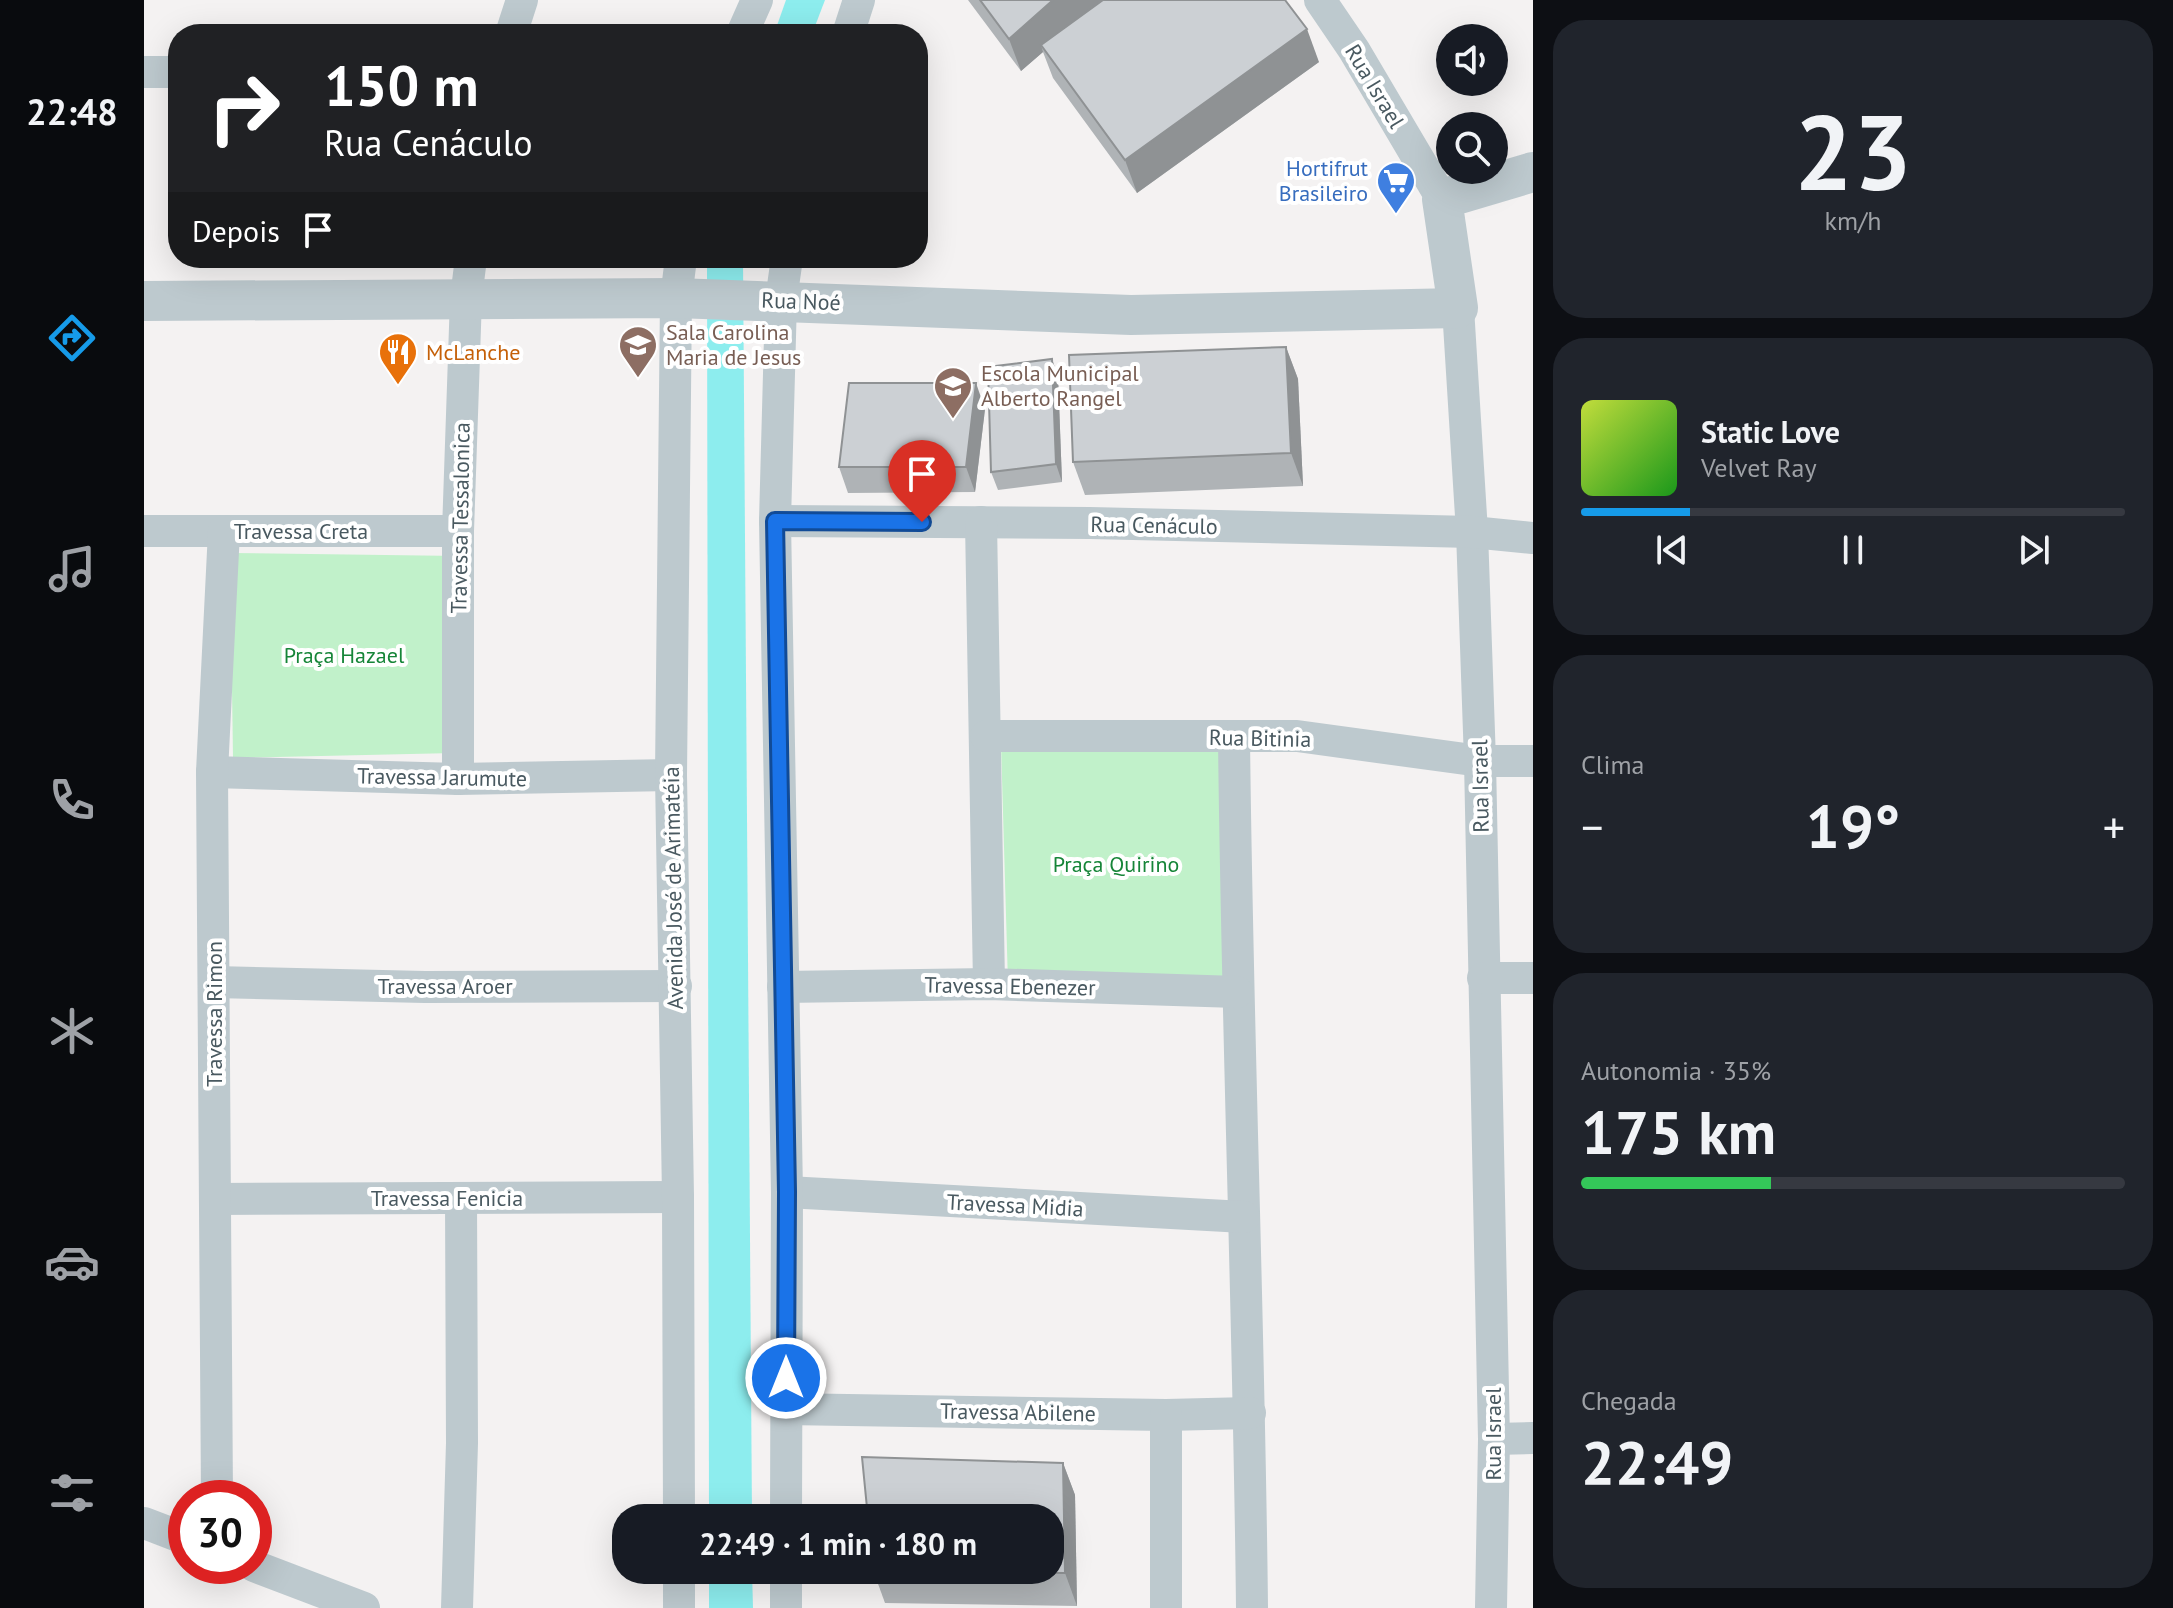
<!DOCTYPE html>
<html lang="pt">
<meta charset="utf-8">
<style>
body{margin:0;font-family:"PT Sans",sans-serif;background:#20242c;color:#f1f3f6;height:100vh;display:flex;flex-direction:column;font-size:30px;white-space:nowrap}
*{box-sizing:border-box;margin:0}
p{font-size:26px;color:#9ea1a6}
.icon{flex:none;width:44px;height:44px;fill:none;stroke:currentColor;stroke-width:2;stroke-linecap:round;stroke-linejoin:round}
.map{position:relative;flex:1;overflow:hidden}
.details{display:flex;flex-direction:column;gap:20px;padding:20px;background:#0d0f14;width:640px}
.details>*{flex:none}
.banner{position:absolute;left:24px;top:24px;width:760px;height:244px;border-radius:32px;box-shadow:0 8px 32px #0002;background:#202124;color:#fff;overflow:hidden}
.controls{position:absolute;left:1292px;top:24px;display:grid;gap:16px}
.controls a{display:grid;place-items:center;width:72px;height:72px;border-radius:50%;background:#171b24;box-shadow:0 8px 32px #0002;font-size:40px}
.speed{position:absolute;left:24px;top:1480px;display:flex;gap:16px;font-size:40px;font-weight:700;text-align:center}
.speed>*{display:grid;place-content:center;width:104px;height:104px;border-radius:50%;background:#171b24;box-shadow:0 8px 32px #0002;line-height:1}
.speed .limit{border:12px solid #d22;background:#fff;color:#111}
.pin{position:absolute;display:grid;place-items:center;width:68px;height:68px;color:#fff;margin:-82px -34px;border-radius:50% 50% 50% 0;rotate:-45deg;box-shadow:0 0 8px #0007}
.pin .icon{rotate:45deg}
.me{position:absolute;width:88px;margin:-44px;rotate:0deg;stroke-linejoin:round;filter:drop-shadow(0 0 6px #0008)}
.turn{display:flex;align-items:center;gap:28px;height:168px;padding:0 24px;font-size:36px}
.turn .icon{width:104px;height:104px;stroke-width:2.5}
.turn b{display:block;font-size:56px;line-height:68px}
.then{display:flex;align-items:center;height:76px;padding:0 24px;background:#0003;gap:16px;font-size:30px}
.big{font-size:60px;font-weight:700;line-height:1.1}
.details .tile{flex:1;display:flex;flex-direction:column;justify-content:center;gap:12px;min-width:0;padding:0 28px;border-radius:32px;background:#20242c}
.details .dial{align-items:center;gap:0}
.dial b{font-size:104px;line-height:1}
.song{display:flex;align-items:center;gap:24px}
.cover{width:96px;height:96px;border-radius:12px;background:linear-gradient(135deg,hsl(70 70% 55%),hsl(120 70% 35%))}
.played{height:8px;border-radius:4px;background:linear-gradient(90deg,#169be9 20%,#363941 20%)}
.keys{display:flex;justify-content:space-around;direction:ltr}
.heat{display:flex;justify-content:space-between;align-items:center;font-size:44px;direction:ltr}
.charge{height:12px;border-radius:6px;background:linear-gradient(90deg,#34c759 35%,#363941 0)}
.trip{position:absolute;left:468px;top:1504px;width:452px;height:80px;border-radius:32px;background:#171b24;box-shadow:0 8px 32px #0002;font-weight:700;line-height:80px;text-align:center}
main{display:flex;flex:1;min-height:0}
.tabs{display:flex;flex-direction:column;width:144px;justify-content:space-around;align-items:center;background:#090b0e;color:#9ea1a6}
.tabs .icon{width:56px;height:56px}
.tabs .active{color:#169be9}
.tabs b{font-size:36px;color:#f1f3f6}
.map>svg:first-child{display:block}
.green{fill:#c1f1ca}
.water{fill:#8dedee}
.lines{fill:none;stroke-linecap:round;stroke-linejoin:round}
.minor{stroke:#bdc9ce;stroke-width:32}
.tertiary{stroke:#bdc9ce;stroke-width:40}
.wall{fill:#afb3b6}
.shaded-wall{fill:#8f9294}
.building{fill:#ccd0d4;stroke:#8f9294;stroke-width:2}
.route-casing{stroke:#114b97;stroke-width:20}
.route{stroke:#1a73e8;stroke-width:14}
.labels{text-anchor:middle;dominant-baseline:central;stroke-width:8;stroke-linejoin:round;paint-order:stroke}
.street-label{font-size:22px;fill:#495960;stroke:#fff}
.shop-label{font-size:22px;fill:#366cbe;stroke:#fff;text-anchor:end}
.education-label{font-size:22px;fill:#785e54;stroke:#fff;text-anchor:start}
.food-label{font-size:22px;fill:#c56008;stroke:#fff;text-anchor:start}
.park-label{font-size:22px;fill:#168538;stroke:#fff}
</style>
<main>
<nav class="tabs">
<b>22:48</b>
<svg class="icon active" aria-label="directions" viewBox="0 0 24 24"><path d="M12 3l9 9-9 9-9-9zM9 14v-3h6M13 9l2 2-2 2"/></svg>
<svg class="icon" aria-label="music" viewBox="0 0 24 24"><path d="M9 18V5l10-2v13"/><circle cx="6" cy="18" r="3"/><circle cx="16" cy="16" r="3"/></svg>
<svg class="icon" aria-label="phone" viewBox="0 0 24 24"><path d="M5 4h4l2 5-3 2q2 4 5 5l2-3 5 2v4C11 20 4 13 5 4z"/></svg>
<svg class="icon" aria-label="climate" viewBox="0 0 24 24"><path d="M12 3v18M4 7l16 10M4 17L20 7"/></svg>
<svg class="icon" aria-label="car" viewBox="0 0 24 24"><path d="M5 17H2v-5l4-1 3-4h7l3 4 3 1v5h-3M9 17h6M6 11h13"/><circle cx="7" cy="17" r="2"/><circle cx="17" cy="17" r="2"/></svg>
<svg class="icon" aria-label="filters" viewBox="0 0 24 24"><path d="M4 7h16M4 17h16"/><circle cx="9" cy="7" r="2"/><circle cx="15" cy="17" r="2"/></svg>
</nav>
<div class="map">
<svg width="1389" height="1608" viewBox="0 0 1389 1608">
<rect width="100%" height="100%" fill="#f4f2f2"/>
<g class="green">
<polygon points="86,553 316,556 311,753 89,758"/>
<polygon points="857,744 1084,745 1084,989 864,983"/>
</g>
<g class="water">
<polygon points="642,0 681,0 668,34 630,34"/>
<polygon points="563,258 599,258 608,1518 565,1518"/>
<polygon points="565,1570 608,1570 609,1608 565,1608"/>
</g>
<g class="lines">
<g class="minor">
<polyline points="1176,0 1210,50 1298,199"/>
<polyline points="367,34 378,0"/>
<polyline points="598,34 613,0"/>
<polyline points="704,34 715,0"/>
<polyline points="0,72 34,72"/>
<polyline points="1314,308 1328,532 1336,761 1350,1439 1347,1608"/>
<polyline points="631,521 946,523 1328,532 1389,538"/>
<polyline points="837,522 845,984"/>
<polyline points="0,531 314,531"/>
<polyline points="842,736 1153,736 1336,761 1389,761"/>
<path d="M1090,737C1093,1027 1105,1318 1108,1608"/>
<polyline points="68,772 314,779 527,775"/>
<polyline points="314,779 314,531 322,298 327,258"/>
<polyline points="1339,978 1389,978"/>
<polyline points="70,982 281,987 532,986"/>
<polyline points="639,987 845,984 1093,992"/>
<polyline points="643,1192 1100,1217"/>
<polyline points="71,1199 534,1197"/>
<polyline points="642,1409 1022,1415 1106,1413"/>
<polyline points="1022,1415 1022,1608"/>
<polyline points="1350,1439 1389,1438"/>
<polyline points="73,1498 68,772 80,531"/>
<polyline points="535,1518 534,1197 527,775 532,298 537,258"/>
<polyline points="642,1518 643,1192 631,521 637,300 643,258"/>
<polyline points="0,1523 42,1539"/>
<polyline points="110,1566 220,1608"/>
<polyline points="535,1570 535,1608"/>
<polyline points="642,1570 642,1608"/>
<polyline points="313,1608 318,1443 317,1199"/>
</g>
<polyline class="tertiary" points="0,301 532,298 987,315 1314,308 1298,199 1389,172"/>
</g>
<g class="wall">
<polygon points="824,0 958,0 1175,62 993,193 909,78 899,52 877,71"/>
<polygon points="1142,347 1154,379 1159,486 941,495 929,462"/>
<polygon points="914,376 918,482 854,490 847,472"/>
<polygon points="841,409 831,492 704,493 695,467"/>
<polygon points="919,1463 931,1495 933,1606 741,1603 729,1570"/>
</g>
<g class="shaded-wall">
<polygon points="909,0 958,0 897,45 899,52 877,71 865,39"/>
<polygon points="1163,29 1175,62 993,193 981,160"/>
<polygon points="1142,347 1154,379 1159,486 1147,453"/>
<polygon points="908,359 914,376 918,482 912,464"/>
<polygon points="832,383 841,409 831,492 822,467"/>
<polygon points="919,1463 931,1495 933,1606 921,1573"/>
</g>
<g class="building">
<polygon points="836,0 909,0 865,39"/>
<polygon points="959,0 1141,0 1163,29 981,160 897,45"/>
<polygon points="1142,347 1147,453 929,462 925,355"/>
<polygon points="908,359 912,464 847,472 844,367"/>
<polygon points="705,383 832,383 822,467 695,467"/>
<polygon points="718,1457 919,1463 921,1573 729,1571 906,1570 906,1518 724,1518"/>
</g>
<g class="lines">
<defs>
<polyline id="route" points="642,1378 643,1192 631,521 778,522"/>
</defs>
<use href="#route" class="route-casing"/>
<use href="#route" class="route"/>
</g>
<defs>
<symbol id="supermarket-pin" viewBox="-11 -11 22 30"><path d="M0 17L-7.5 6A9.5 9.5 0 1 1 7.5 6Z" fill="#3f7fe0" stroke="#fff"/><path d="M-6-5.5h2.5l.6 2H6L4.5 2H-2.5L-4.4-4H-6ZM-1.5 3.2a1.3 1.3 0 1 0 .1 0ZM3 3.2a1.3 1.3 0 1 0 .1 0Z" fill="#fff"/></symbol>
<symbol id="school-pin" viewBox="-11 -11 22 30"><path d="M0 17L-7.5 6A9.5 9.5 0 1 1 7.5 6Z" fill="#8d6e63" stroke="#fff"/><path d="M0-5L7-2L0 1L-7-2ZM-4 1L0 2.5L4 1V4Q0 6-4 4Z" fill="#fff"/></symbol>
<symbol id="restaurant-pin" viewBox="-11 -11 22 30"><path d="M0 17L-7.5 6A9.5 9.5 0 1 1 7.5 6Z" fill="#e8710a" stroke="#fff"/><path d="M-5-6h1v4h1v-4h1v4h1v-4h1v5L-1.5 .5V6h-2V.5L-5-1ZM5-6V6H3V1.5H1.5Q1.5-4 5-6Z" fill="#fff"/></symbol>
</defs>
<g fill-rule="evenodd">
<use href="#supermarket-pin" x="1230" y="159" width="44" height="60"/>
<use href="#school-pin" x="472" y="323" width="44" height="60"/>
<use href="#restaurant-pin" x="232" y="330" width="44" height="60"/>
<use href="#school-pin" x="787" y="364" width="44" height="60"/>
</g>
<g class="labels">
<g class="street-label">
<text transform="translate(1231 86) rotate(59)">Rua Israel</text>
<text transform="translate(657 301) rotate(2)">Rua Noé</text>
<text transform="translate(316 518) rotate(-89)">Travessa Tessalonica</text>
<text transform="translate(1010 525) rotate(1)">Rua Cenáculo</text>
<text x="157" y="531">Travessa Creta</text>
<text transform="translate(1116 738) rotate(1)">Rua Bitinia</text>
<text transform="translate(298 777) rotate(1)">Travessa Jarumute</text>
<text transform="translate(1336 786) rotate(-91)">Rua Israel</text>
<text transform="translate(529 888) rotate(-91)">Avenida José de Arimatéia</text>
<text x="301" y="986">Travessa Aroer</text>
<text transform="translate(866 986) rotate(1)">Travessa Ebenezer</text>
<text transform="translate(70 1014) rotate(-90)">Travessa Rimon</text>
<text x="303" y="1198">Travessa Fenicia</text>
<text transform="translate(871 1205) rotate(3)">Travessa Midia</text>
<text transform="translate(874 1412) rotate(1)">Travessa Abilene</text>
<text transform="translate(1349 1434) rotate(-90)">Rua Israel</text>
</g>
<g class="shop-label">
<text x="1224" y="168">Hortifrut<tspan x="1224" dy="25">Brasileiro</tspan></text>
</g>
<g class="education-label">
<text x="522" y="332">Sala Carolina<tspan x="522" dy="25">Maria de Jesus</tspan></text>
<text x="837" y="373">Escola Municipal<tspan x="837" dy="25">Alberto Rangel</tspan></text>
</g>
<g class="food-label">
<text x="282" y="352">McLanche</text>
</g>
<g class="park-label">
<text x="200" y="655">Praça Hazael</text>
<text x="972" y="864">Praça Quirino</text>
</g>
</g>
</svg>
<div class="controls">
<a><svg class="icon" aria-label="sound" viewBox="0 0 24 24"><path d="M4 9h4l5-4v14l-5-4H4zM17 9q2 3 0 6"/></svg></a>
<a><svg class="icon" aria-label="search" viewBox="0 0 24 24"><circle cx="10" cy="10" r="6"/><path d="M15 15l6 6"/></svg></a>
</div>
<div class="speed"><div class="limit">30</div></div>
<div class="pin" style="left:778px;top:522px;background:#d93025"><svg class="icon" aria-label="arrive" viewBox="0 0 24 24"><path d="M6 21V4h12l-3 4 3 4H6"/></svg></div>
<svg class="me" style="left:642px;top:1378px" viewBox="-20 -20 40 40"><circle r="17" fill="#1a73e8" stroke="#fff" stroke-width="3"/><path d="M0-11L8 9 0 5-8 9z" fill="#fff"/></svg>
<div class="trip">22:49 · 1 min · 180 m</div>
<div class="banner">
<div class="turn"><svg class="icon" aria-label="right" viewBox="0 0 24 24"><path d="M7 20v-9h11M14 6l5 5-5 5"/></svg><div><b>150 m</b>Rua Cenáculo</div></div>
<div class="then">Depois<svg class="icon" aria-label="arrive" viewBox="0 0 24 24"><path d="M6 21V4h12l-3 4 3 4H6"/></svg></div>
</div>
</div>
<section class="details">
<div class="tile dial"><b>23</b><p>km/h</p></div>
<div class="tile">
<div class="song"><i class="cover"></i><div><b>Static Love</b><p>Velvet Ray</p></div></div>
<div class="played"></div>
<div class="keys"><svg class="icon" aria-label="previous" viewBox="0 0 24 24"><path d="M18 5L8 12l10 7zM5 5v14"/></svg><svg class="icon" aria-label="pause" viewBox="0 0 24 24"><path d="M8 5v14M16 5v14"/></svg><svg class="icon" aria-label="next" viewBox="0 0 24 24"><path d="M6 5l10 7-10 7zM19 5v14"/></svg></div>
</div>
<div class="tile"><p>Clima</p>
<div class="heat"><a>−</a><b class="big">19°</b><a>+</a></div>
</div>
<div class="tile"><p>Autonomia · 35%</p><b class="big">175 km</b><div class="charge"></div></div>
<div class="tile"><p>Chegada</p><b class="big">22:49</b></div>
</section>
</main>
